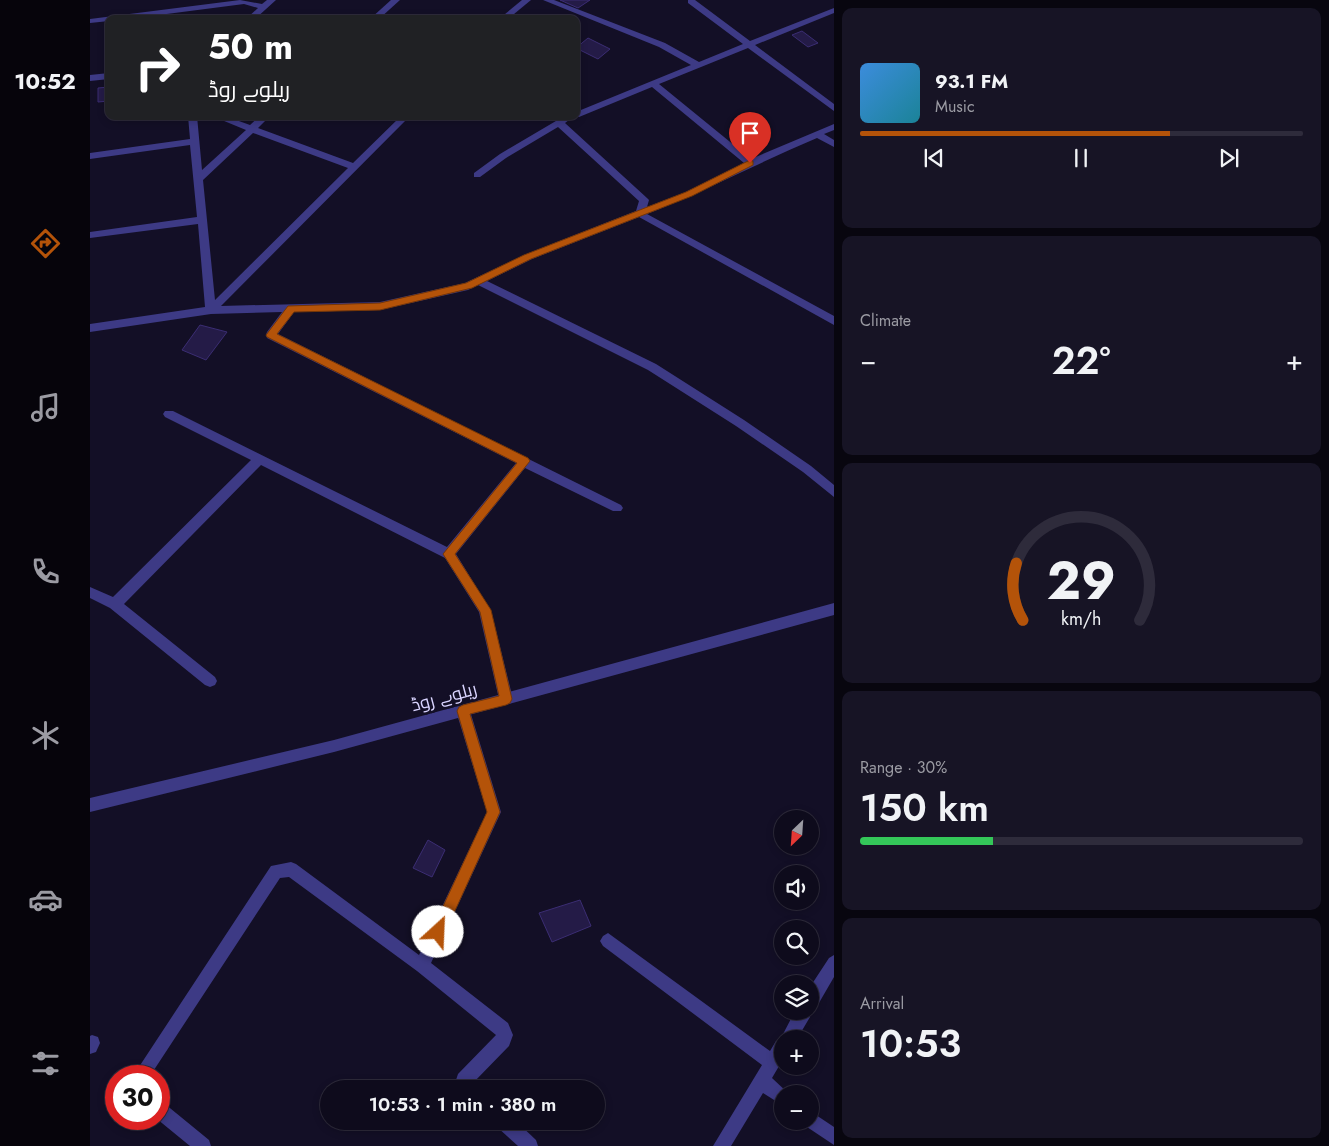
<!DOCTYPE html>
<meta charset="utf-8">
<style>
body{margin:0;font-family:Jost,Cairo,sans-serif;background:#171425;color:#f1f3f6;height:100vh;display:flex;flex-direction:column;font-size:19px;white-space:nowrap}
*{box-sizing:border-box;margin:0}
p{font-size:16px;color:#9b9ba3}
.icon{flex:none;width:28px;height:28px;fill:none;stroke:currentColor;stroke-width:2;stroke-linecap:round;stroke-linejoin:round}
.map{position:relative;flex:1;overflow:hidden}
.sheet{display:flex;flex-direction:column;gap:8px;padding:8px;background:#08060f;width:495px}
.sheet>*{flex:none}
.guide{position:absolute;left:15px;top:15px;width:475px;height:105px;border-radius:10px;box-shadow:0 2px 8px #0003,0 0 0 1px #2e2b3b;background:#202124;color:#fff;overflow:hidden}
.needle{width:32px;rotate:205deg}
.controls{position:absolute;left:684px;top:810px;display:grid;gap:10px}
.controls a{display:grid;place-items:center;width:45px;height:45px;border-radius:50%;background:#0e0b1c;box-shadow:0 2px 8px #0003,0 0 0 1px #2e2b3b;font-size:25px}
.speed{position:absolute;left:15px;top:1065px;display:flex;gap:10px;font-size:25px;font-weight:700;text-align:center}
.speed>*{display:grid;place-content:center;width:65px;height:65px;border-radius:50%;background:#0e0b1c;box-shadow:0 2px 8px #0003,0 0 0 1px #2e2b3b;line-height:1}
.speed .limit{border:8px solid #d22;background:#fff;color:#111}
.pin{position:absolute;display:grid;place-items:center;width:42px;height:42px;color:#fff;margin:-51px -21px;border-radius:50% 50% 50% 0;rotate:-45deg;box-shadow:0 0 5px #0007}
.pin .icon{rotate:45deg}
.me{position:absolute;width:55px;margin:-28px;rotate:25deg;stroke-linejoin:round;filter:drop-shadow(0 0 4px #0008)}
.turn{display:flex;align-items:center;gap:18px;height:105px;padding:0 20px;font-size:22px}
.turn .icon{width:65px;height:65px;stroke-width:2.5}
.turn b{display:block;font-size:35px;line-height:42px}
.big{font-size:38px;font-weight:600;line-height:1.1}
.sheet .tile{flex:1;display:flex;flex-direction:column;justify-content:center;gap:8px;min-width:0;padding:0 18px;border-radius:10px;background:#171425}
.sheet .dial{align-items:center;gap:0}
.dial svg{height:130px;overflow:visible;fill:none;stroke:#2e2b3b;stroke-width:7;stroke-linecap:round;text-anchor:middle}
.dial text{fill:#f1f3f6;stroke:none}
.song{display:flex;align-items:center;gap:15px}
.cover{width:60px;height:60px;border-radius:8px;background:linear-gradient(135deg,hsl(210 70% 55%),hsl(190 70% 35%))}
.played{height:5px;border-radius:2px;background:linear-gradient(90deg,#b45309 70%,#2e2b3b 70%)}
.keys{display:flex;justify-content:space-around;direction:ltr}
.heat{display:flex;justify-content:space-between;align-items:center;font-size:28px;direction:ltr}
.charge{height:8px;border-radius:4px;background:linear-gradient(90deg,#34c759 30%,#2e2b3b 0)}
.trip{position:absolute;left:230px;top:1080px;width:285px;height:50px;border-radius:25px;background:#0e0b1c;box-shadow:0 2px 8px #0003,0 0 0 1px #2e2b3b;font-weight:600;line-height:50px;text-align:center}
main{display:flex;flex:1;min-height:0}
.tabs{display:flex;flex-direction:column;width:90px;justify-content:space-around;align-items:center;background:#06040b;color:#9b9ba3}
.tabs .icon{width:35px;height:35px}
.tabs .current{color:#b45309}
.tabs b{font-size:22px;color:#f1f3f6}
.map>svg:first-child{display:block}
.building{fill:#241b47;stroke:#3b2d73}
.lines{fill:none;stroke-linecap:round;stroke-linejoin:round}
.minor{fill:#3d3a85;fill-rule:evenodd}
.tertiary{fill:#3d3a85;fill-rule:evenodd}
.route{fill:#b45309;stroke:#753606}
.labels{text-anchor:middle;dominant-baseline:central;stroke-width:5;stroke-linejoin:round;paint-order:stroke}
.street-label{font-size:18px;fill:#d9d4ff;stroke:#130f26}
</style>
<main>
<nav class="tabs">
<b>10:52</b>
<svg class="icon current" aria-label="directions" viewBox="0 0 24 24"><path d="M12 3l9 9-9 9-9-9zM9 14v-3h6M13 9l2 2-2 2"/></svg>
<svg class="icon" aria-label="music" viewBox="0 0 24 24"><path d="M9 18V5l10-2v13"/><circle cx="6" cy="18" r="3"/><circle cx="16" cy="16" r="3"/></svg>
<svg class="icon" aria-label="phone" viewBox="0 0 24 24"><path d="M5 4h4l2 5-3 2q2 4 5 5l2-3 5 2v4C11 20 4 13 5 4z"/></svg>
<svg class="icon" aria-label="climate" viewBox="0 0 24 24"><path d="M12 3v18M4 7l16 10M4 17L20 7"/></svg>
<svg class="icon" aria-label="car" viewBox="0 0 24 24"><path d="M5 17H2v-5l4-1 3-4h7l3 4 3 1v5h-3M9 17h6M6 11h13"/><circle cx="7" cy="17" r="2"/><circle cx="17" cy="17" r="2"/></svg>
<svg class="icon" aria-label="filters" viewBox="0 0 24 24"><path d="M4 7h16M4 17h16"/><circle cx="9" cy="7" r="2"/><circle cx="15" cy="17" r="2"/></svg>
</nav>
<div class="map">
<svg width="744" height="1146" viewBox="0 0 744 1146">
<rect width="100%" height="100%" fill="#130f26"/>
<g class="building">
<polygon points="470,0 500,0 488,8"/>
<polygon points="712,31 728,43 718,47 702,35"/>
<polygon points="498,38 520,49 508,59 486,48"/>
<polygon points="19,87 19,101 8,102 8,88"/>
<polygon points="110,325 137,332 116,360 92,350"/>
<polygon points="338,840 355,850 342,877 323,868"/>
<polygon points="490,900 501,926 462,942 449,913"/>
</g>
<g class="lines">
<g class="minor">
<polygon points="150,0 172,4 177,0 186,0 165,19 156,19 168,8 154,4 38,19 19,19 19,21 0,23 0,19"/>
<polygon points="301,0 310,0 289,19 280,19"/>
<polygon points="432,0 441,0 418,19 409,19"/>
<path d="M453,0H464L575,43L609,62L653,44L598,3V0H605L660,41L744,8V13L665,45L744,104V111L658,48L569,84L661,159L744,124V130L734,134L744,140V147L727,138C670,162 615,191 557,214L744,316V325L549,217L442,259L397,281L566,364L654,420L721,466L744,485V497L713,472L646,426L558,370L388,285L378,290L290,310L204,312L188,334L531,505L533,508L531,511H523L435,468L366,554L401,611L423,699L421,703L416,705L411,703L409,699L389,612L355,558L171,465L34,604L125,677L127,681L125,685L120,687L115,685L20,608L0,598V587L23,597L161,460L75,417L73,414L75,411H83L357,547L426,463L177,338L176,335L177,332L192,312L121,314L0,332V324L115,307L108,224L0,238V232L107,217L100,145L0,159V153L100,139L98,116H107L112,170L156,130L122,116H135L160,125L170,116H180L168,128L263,163L311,116H320L131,306L290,302L375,283L434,255L546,211L549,201L468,127L416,158L390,177H384V173L410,154L471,118H477L479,120L475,123L557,198L559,200L557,207L596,192L654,163L562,87L489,117H483L486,116V112L601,65L569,47ZM163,133L258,168L125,300L113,180Z"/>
<polygon points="19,73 19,79 0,81 0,75"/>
<polygon points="373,705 378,707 380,711 411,812 341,963 418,1023 423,1035 419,1046 383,1083 385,1089 367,1089 366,1080 368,1074 406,1035 327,971 199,877 190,878 60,1076 43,1076 181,866 201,862 206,864 329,955 397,812 366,711 368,707"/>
<polygon points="518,933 680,1051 686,1041 690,1040 705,1011 720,1011 720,987 739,958 744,955 744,977 726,1008 721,1009 720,1017 707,1039 692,1039 692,1061 682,1078 699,1094 692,1094 692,1105 673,1093 641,1146 623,1146 672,1065 513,946 510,941 513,936"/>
<polygon points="2,1035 8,1037 10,1043 6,1052 0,1054 0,1036"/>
<polygon points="69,1102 75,1104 119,1140 121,1146 100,1146 67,1119 69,1119"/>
<polygon points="720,1111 744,1127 744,1145 714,1125 713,1121 720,1121"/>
<polygon points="405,1121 426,1121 446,1140 448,1146 428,1146 407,1127"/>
</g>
<polygon class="tertiary" points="744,603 744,615 244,752 0,812 0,798 244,740"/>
</g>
<polygon class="route" points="660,160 663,161 663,165 602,196 441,259 382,288 290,310 204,312 187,334 438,458 440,461 365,554 401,610 422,699 420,703 416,705 380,714 410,812 353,937 348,939 343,937 341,932 397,812 367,711 369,707 373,705 409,696 390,612 353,554 427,463 177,337 176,335 198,306 290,303 376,283 434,255 596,192"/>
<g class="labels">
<g class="street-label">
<text transform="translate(354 697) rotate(-15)">ریلوے روڈ</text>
</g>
</g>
</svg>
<div class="controls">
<a><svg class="needle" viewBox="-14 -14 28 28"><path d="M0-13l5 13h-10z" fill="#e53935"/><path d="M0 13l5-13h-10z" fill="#9b9ba3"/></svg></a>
<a><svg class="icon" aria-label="sound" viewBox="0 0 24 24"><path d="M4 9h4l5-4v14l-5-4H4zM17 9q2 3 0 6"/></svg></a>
<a><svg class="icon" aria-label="search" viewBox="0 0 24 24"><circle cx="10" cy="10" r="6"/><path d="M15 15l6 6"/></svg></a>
<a><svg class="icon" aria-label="layers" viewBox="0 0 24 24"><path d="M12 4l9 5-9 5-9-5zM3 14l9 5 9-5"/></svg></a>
<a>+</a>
<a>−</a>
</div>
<div class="speed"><div class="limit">30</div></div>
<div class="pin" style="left:660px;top:163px;background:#d93025"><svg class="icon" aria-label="arrive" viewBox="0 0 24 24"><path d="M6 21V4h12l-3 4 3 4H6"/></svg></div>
<svg class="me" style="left:348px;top:932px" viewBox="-20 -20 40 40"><circle r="19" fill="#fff"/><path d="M0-13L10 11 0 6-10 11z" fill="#b45309"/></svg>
<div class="trip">10:53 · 1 min · 380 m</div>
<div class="guide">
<div class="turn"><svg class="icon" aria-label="right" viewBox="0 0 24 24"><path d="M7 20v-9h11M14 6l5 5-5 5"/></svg><div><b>50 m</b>ریلوے روڈ</div></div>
</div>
</div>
<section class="sheet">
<div class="tile">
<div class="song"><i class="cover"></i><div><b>93.1 FM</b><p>Music</p></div></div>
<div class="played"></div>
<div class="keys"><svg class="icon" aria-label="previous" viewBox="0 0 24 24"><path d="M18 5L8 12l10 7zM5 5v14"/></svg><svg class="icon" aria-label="pause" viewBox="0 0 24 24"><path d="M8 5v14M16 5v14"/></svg><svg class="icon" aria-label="next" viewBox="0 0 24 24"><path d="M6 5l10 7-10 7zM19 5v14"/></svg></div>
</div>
<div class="tile"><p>Climate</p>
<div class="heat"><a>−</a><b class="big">22°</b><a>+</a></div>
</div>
<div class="tile dial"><svg viewBox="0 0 100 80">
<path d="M14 69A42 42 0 1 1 86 69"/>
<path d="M14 69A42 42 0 0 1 10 34" stroke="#b45309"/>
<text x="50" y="56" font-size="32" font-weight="700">29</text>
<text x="50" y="72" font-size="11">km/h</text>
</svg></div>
<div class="tile"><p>Range · 30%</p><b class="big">150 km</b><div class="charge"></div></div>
<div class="tile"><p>Arrival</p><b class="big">10:53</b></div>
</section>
</main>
